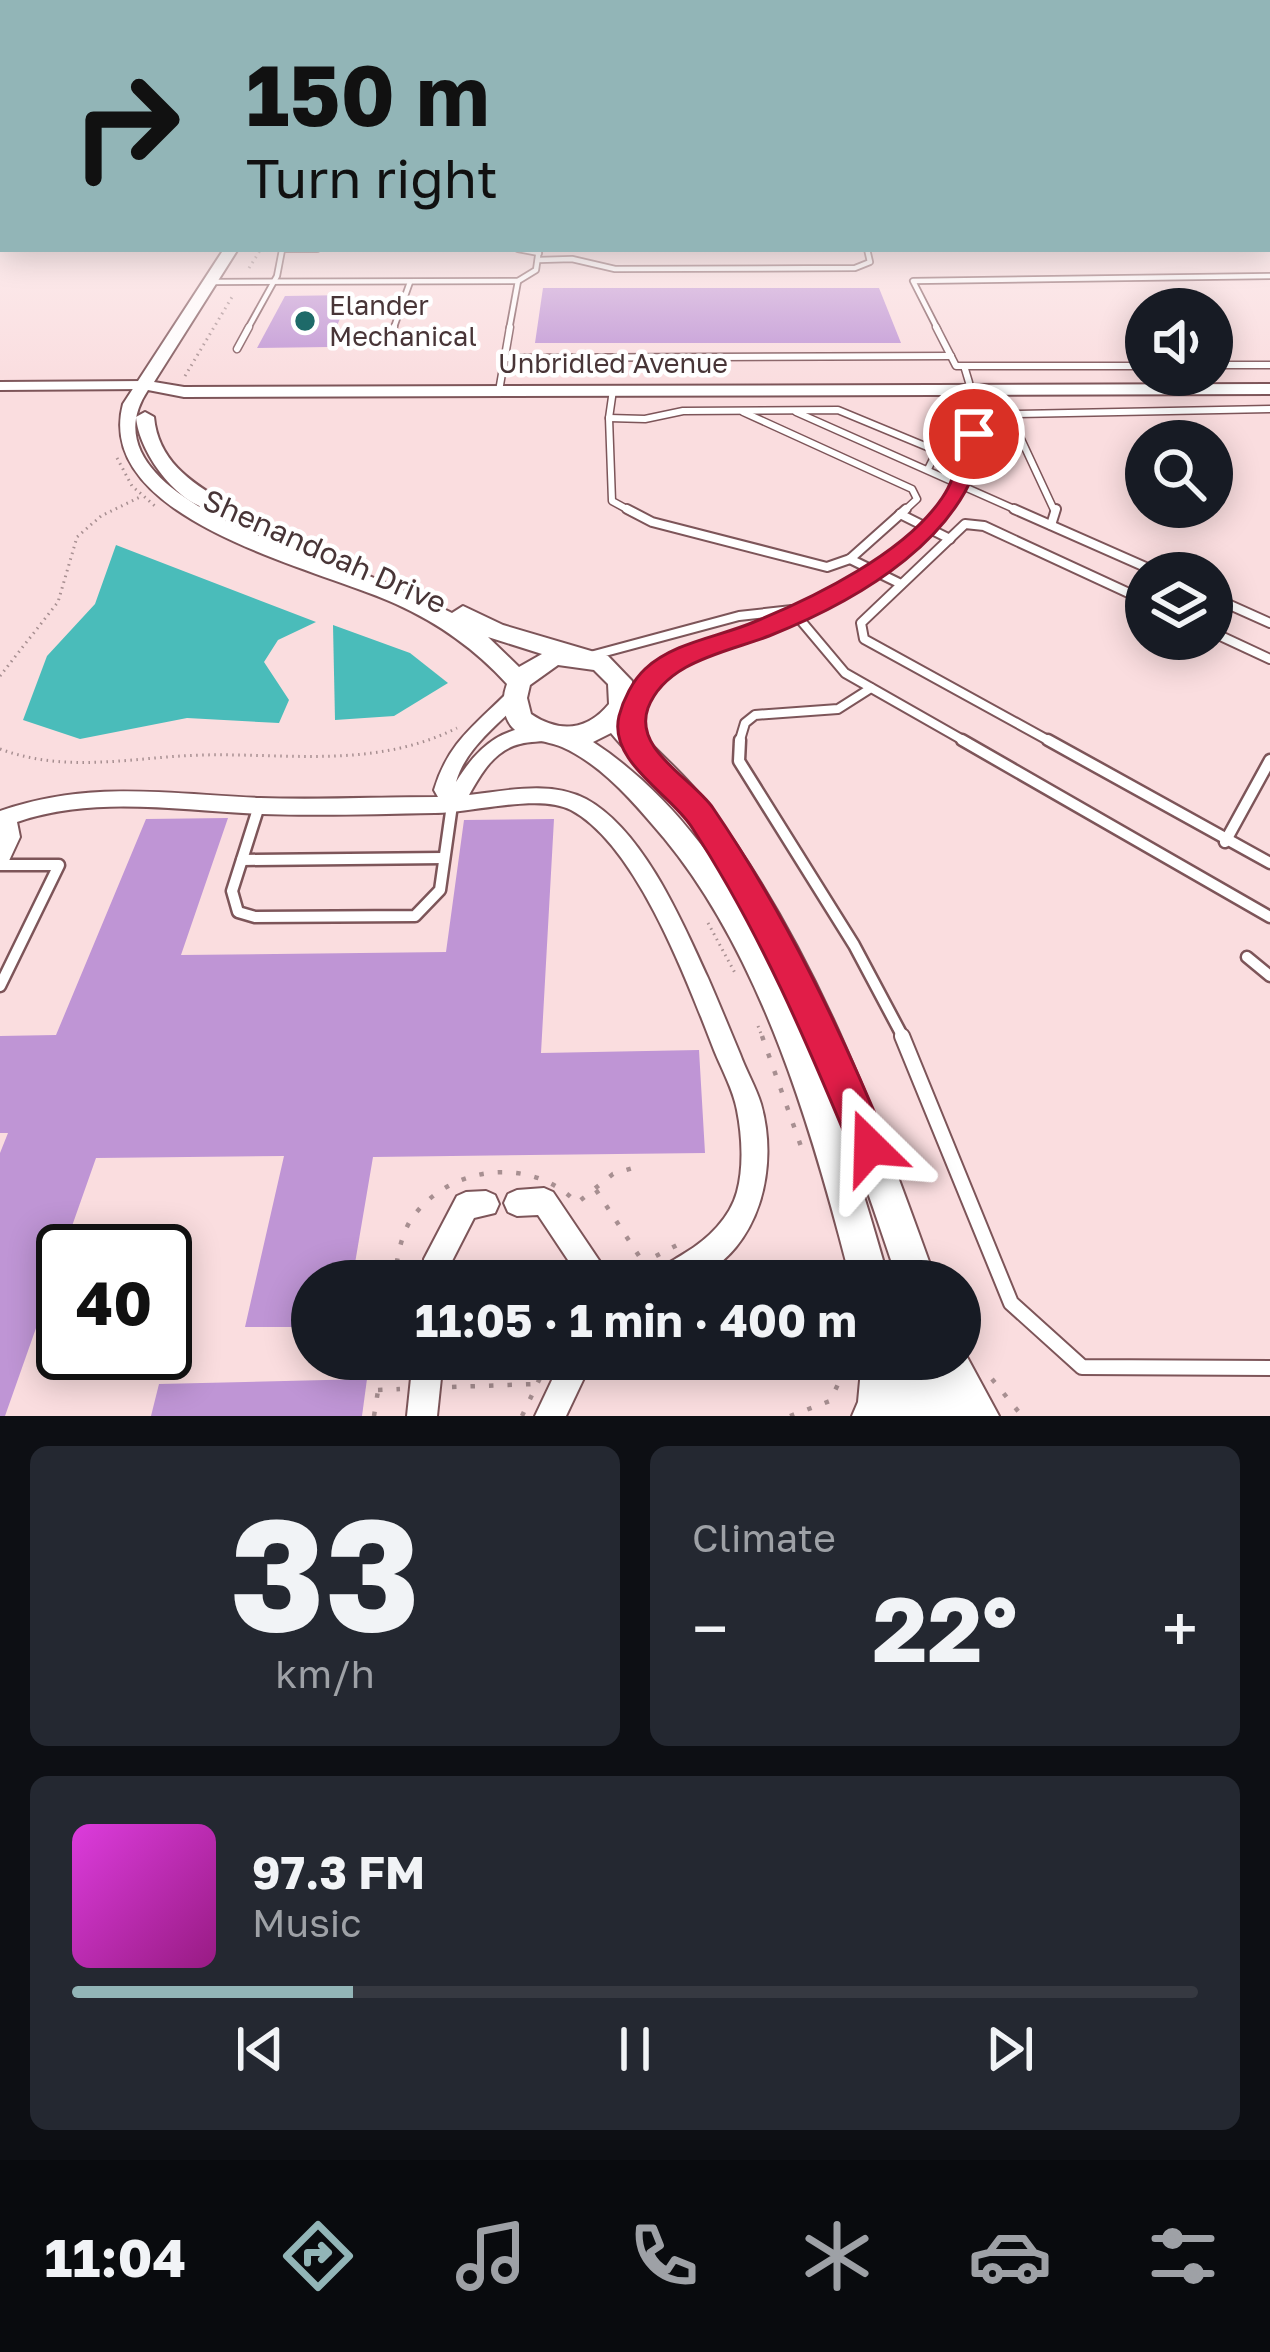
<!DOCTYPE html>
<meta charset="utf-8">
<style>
body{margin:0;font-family:"Golos Text",sans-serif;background:#242831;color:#f1f3f6;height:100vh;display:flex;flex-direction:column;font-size:45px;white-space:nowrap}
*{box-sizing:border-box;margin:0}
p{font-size:39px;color:#9ea1a6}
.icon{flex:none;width:66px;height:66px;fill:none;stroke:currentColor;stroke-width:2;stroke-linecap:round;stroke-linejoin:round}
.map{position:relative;height:1416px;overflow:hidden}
.details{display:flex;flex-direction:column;gap:30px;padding:30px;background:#0d0f14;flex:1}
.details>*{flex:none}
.banner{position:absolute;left:0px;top:0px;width:1272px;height:252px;box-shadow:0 6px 30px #0003;background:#92b5b7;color:#111;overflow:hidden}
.buttons{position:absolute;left:1125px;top:288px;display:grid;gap:24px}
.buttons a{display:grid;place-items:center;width:108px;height:108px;border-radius:50%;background:#171b24;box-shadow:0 6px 30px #0003;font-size:60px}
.speed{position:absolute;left:36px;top:1224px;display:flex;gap:24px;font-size:60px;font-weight:700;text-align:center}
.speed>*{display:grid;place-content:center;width:156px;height:156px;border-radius:50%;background:#171b24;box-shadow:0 6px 30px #0003;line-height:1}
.speed .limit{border:6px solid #111;border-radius:18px;background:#fff;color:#111}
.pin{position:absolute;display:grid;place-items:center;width:102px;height:102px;color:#fff;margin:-51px;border:6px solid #fff;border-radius:50%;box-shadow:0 3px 12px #0007}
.me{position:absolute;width:132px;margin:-66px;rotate:338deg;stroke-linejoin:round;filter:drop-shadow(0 0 9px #0008)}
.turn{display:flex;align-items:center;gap:42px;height:252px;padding:0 48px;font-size:54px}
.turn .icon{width:156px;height:156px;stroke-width:2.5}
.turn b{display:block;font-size:84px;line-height:102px}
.big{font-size:90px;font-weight:700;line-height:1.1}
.details .tile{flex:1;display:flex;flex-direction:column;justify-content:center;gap:18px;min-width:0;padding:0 42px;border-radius:18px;background:#242831}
.details .dial{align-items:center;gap:0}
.dial b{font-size:156px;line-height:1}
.song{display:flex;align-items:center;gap:36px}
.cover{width:144px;height:144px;border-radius:18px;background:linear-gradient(135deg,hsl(300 70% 55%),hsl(310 70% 35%))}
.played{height:12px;border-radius:6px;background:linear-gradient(90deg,#92b5b7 25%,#363941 25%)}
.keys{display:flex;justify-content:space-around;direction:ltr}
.heat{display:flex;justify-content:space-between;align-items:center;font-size:66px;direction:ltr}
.details .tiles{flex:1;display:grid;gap:30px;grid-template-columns:1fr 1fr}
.tile:last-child{grid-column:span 2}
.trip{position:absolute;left:291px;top:1260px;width:690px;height:120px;border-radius:60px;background:#171b24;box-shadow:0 6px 30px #0003;font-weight:700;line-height:120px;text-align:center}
.tab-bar{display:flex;height:192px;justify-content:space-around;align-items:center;background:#090b0e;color:#9ea1a6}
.tab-bar .icon{width:84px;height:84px}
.tab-bar .active{color:#92b5b7}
.tab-bar b{font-size:54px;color:#f1f3f6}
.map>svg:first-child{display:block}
.water{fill:#4abcba}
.building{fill:#bf95d5}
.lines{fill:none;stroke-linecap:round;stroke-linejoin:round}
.lane-far4-casing{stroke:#7d5559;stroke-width:8}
.lane-far3-casing{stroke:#7d5559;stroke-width:9}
.lane-far2-casing{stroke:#7d5559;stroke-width:12}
.lane-far1-casing{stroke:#7d5559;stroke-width:15}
.lane-casing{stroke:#7d5559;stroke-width:18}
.street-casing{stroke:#7d5559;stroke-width:4}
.secondary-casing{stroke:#7d5559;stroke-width:4}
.path-far1{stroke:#a78f91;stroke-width:3;stroke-dasharray:1.5 4.5;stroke-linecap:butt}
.path{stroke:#a78f91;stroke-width:4.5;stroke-dasharray:4.5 14;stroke-linecap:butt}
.lane-far4{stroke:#fff;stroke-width:4.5}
.lane-far3{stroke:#fff;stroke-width:6}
.lane-far2{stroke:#fff;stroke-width:8}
.lane-far1{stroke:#fff;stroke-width:10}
.lane{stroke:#fff;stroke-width:14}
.street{fill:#fff;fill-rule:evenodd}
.secondary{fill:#fff;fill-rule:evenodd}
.route{fill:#e11d48;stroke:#92132f;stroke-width:3}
.poi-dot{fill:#1e6a69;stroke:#fff;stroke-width:4.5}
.labels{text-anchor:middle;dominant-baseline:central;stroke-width:9;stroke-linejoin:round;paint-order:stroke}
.far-poi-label{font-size:27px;fill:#483537;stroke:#fff;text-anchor:start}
.far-street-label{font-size:27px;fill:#483537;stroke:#fff}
.street-label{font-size:30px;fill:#483537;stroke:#fff}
</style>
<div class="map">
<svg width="1270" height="1416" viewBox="0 0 1270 1416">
<rect width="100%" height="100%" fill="#fadddf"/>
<g class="water">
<polygon points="116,545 316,622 278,640 264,662 289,700 279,723 187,718 80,739 23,720 47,656 95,604"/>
<polygon points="333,625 410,653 448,683 394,716 335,720"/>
</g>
<g class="building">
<polygon points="543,288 879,288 901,343 535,343"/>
<polygon points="350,295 328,347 257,348 285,296"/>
<polygon points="228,818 181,955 446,952 464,820 554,819 541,1053 699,1050 705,1153 373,1157 352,1281 312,1281 312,1327 245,1327 284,1156 96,1158 5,1416 0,1416 0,1153 8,1133 0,1133 0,1036 56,1035 146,819"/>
<polygon points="367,1379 362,1416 151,1416 159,1384"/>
</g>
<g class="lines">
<defs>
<g id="lane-far4">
<polyline points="283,249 317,249"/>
<polyline points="518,249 539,253"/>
<polyline points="538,260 572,259 615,269 855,268 870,262 867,249"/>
<polyline points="210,282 518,281 536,270 539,249"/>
<polyline points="247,330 277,276 282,250"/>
<polyline points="393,330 410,282"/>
<polyline points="509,330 518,281"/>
<polyline points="938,330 913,281 1270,276"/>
</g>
<g id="lane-far3">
<polyline points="936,327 956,366 1146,366"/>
<polyline points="389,341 394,327"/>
<polyline points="237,349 249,327"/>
<polyline points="504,358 951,356"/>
<polyline points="1212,365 1270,365"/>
<polyline points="613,390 609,418 612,501 632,512"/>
<polyline points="499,391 510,327"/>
<polyline points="743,412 912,489 917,499 903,512"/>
<polyline points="796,412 1021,512"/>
<polyline points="609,418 645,419 683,411 838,410 937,451 928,469"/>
<path d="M940,512C974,467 983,422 965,369"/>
<polyline points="1055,512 1013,422 1018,414 1270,409"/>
</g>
<g id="lane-far2">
<polyline points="627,509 652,522 827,567 850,559 906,509"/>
<polyline points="1014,509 1159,573"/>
<polyline points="900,514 950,539"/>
<polyline points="1051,525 1056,509"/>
<polyline points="850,559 901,584"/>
<polyline points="1212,597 1270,623"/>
<polyline points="792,610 845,673 968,743"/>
<polyline points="1212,632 1270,659"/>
<polyline points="594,655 739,616 792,610"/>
<polyline points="627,696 687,656 757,631 872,570 905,547 942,509"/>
<polyline points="632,730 636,704 651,681"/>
<polyline points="739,743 745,723 755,715 838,709 871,688"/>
<polyline points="1053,743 864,639 861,623 965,524 984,526 1146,601"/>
</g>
<g id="lane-far1">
<polyline points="740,740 739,761 854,945 904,1039"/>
<polyline points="962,740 1270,917"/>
<polyline points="1048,740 1270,863"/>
<polyline points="259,806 232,891 238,912 255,917 415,916 440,890 452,805"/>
<polyline points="1225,842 1270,760"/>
<polyline points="242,860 444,858"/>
<polyline points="0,865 59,865 0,986"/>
<polyline points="1247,957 1270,976"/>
</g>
<polyline id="lane" points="902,1036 1011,1303 1082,1367 1270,1368"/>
<g id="street">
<rect x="0" y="221" width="3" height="6"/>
<polygon points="0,382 145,381 151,385 145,389 0,390"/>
<path d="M514,690L520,692L523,697L520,702C497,725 465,749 456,782C478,746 507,720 552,730L554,735L552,740C541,742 530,741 520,744C494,750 481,774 469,795C506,791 550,780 586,799C643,830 682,921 708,978C719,1003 729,1028 740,1054C746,1071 756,1087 761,1104C779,1167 760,1249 696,1278C684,1284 665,1281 651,1281C657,1266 672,1262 685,1253C708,1239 730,1218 737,1192C744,1167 742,1135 737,1110C733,1089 722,1070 714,1050C688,983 637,845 571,810C539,793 472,813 435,813C378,814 320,816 262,814C180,811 96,795 17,822L20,837L7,865L0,868V811C92,780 166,794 260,798C319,800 378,797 438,797L434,790C448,743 474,726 508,692Z"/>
<polygon points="544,1188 553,1192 613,1281 582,1281 538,1215 517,1216 508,1212 504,1203 508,1194 517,1190"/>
<polygon points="486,1191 495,1195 499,1204 495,1213 474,1218 452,1261 450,1281 422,1281 424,1259 457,1196 466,1192"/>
<polygon points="413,1359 443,1359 437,1416 407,1416"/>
<polygon points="562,1359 593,1359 566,1416 535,1416"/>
</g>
<g id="secondary">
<path d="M224,249H238L154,382L184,387L1270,384V394L184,397L148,390C81,490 298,550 358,572C391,584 421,598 452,613L463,606L503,625L608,656L632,681L633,706L626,717C651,748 684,772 707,804C814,945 877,1116 936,1281H898C845,1122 788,961 691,822C668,789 636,764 611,733L593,742C760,851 837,1098 889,1281H851C813,1133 763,958 664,838C636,805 603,765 562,747C546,740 525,741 512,727C502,715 502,697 507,684C475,649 440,624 396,604C321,569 92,521 123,404ZM488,637L542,654L519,667ZM558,665L594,670L608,684L609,704C587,731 559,733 531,714L527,698L530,685Z"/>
<path d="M145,412L154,417C158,460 189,481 224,502V510C183,515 139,454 136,417Z"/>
<polygon points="960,1344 999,1416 852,1416 858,1402 862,1359 902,1359 900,1380 938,1378 929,1359 960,1359"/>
</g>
</defs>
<use href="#lane-far4" class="lane-far4-casing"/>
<use href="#lane-far3" class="lane-far3-casing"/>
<use href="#lane-far2" class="lane-far2-casing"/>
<use href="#lane-far1" class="lane-far1-casing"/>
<use href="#lane" class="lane-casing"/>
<use href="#street" class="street-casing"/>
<use href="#secondary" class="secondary-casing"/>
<g class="path-far1">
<polyline points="249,268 261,249"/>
<polyline points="185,376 232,297"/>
<polyline points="117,458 132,486 155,506"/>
<polyline points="0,676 58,602 77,537 101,516 140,497"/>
<path d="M0,749C68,774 132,757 202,755C291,753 374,769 457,728"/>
<polyline points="708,923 735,973"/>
<polyline points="758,1026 763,1039"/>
</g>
<g class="path">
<polyline points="762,1036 803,1152"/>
<polyline points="596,1190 643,1262"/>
<polyline points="623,1273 679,1244"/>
<path d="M394,1281C397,1260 400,1236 412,1218C451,1164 532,1156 577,1203L613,1174L633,1168L637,1158"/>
<polyline points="960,1320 970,1340"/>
<polyline points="992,1379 1022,1416"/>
<polyline points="452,1387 535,1384"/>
<polyline points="378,1390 400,1389"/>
<polyline points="374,1416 383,1359"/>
<polyline points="522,1416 549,1359"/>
<polyline points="790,1416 830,1401 850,1359"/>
</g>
<use href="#lane-far4" class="lane-far4"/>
<use href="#lane-far3" class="lane-far3"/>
<use href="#lane-far2" class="lane-far2"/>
<use href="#lane-far1" class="lane-far1"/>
<use href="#lane" class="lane"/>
<use href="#street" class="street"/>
<use href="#secondary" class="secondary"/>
</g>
<linearGradient id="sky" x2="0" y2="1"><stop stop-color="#69b7d6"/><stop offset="0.49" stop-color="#fdf0f1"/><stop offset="1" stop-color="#fdf0f1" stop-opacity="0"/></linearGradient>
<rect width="1270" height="385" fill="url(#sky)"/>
<path class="route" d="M967,430L984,434C972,536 857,601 769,636C728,652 666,661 648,708C633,750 692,778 713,808C786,915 840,1028 889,1147L883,1161L870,1166L856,1161C808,1045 760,931 691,826C669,793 608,761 619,716C623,700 633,680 645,669C674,642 719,637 754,622C815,597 905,553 942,498C957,477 958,452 967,430Z"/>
<circle class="poi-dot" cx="305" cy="321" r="12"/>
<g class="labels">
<g class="far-poi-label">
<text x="329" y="305">Elander<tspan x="329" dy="31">Mechanical</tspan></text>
</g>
<g class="far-street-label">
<text x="613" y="363">Unbridled Avenue</text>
</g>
<g class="street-label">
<text transform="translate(325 551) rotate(24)">Shenandoah Drive</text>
</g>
</g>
</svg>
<div class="buttons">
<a><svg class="icon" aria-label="sound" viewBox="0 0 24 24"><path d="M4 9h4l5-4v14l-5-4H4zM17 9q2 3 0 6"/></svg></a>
<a><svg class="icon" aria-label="search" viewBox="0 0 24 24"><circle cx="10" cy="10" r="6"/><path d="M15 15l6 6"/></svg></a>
<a><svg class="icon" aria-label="layers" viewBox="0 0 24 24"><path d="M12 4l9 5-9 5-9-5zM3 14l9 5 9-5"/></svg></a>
</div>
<div class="speed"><div class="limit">40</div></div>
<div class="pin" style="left:974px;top:434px;background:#d93025"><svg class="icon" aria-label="arrive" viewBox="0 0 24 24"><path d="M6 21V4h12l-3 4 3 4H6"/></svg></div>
<svg class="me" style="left:870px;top:1147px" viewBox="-20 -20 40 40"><path d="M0-17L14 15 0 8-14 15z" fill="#e11d48" stroke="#fff" stroke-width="4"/></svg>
<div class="trip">11:05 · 1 min · 400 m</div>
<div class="banner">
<div class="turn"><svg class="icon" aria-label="right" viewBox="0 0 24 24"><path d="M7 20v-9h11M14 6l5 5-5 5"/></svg><div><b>150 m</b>Turn right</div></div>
</div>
</div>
<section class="details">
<div class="tiles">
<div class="tile dial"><b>33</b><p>km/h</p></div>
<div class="tile"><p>Climate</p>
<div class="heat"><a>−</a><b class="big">22°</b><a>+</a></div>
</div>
<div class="tile">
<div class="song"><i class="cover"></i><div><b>97.3 FM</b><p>Music</p></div></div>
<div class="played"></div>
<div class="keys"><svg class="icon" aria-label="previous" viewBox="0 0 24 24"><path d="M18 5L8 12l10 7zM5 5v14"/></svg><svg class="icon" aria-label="pause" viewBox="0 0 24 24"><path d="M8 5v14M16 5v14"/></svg><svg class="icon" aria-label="next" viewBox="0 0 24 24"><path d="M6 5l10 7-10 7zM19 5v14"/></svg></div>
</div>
</div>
</section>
<nav class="tab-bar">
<b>11:04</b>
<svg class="icon active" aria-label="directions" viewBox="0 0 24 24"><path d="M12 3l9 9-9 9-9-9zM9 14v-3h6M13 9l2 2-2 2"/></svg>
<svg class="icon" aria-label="music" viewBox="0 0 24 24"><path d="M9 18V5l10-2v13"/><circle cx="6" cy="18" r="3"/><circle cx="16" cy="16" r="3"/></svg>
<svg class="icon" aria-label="phone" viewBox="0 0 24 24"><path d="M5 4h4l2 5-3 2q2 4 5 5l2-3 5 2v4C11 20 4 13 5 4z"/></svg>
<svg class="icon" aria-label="climate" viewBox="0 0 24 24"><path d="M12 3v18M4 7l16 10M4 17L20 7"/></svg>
<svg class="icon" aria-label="car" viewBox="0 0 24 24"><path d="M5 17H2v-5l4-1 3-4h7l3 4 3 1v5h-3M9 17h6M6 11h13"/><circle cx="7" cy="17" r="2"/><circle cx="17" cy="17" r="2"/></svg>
<svg class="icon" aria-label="filters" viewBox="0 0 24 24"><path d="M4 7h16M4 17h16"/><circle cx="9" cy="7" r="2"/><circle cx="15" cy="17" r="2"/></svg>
</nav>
